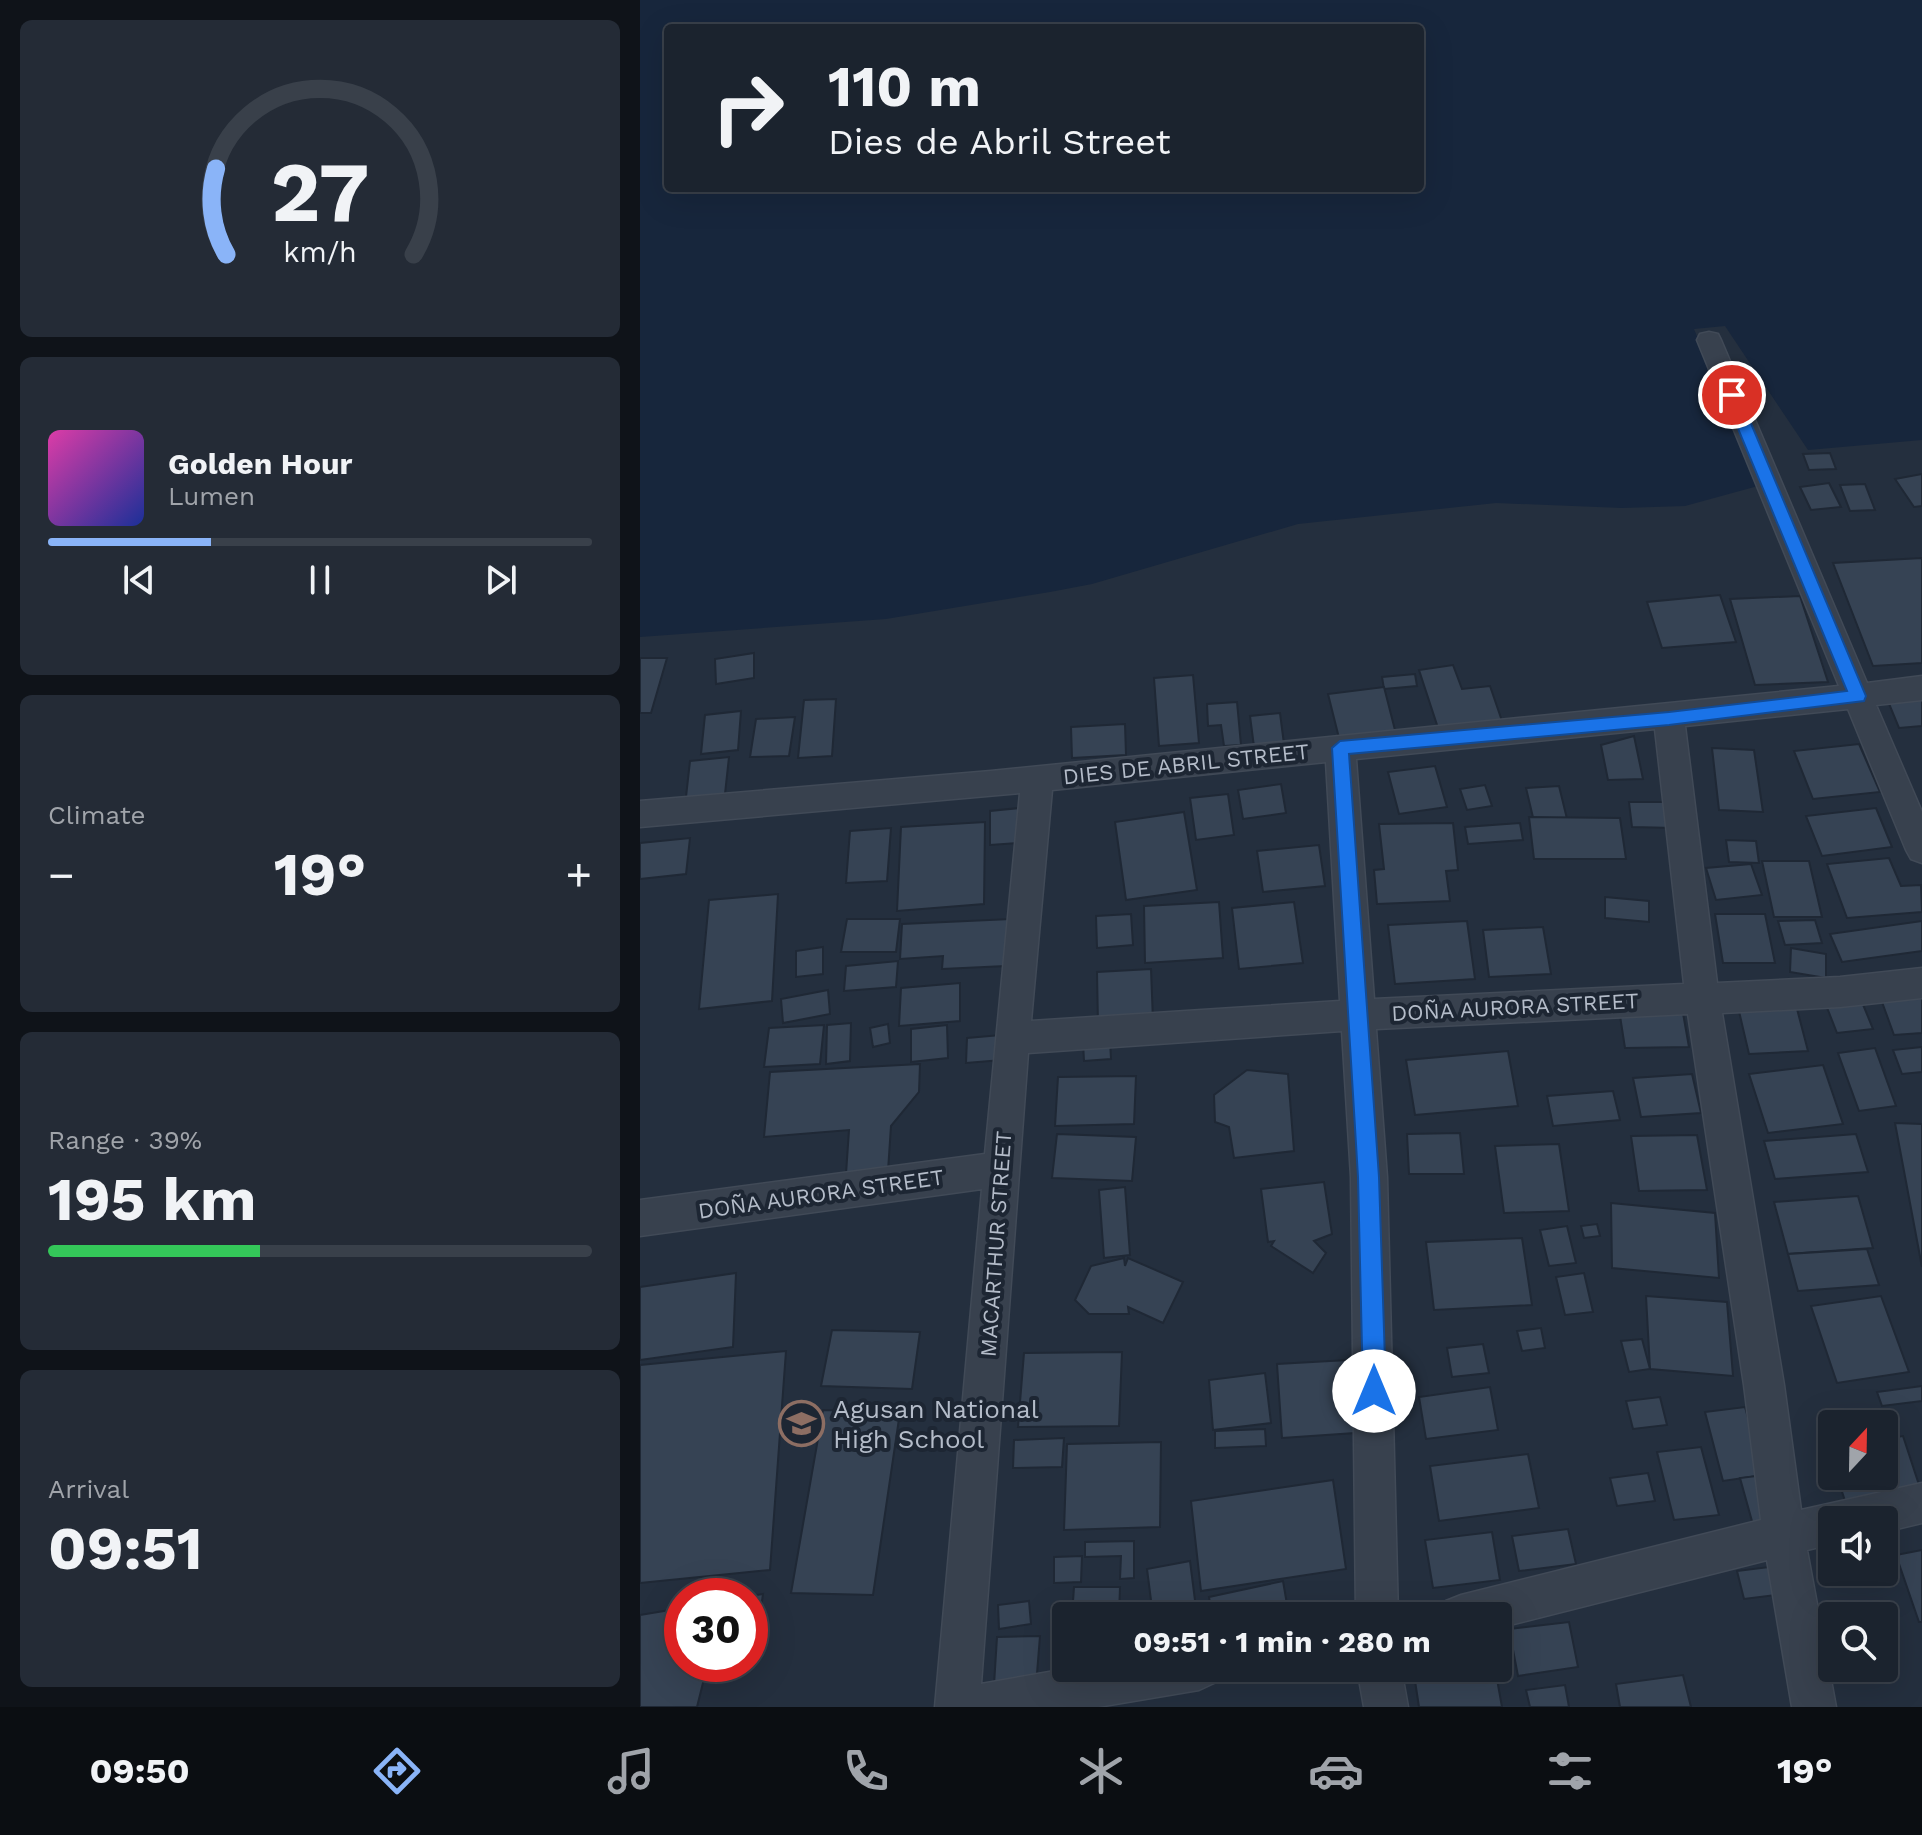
<!DOCTYPE html>
<meta charset="utf-8">
<style>
body{margin:0;font-family:"Work Sans",sans-serif;background:#242b36;color:#f1f3f6;height:100vh;display:flex;flex-direction:column;font-size:30px;white-space:nowrap}
*{box-sizing:border-box;margin:0}
p{font-size:26px;color:#a0a4aa}
.icon{flex:none;width:44px;height:44px;fill:none;stroke:currentColor;stroke-width:2;stroke-linecap:round;stroke-linejoin:round}
.map{position:relative;flex:1;overflow:hidden}
.drawer{display:flex;flex-direction:column;gap:20px;padding:20px;background:#0f1319;width:640px}
.drawer>*{flex:none}
.top-card{position:absolute;left:24px;top:24px;width:760px;height:168px;border-radius:8px;box-shadow:0 8px 32px #0002,0 0 0 2px #39404a;background:#1b232e;color:#f1f3f6;overflow:hidden}
.needle{width:52px;rotate:22deg}
.tools{position:absolute;left:1178px;top:1410px;display:grid;gap:16px}
.tools a{display:grid;place-items:center;width:80px;height:80px;border-radius:8px;background:#1b232e;box-shadow:0 8px 32px #0002,0 0 0 2px #39404a;font-size:40px}
.speed{position:absolute;left:24px;top:1578px;display:flex;gap:16px;font-size:40px;font-weight:700;text-align:center}
.speed>*{display:grid;place-content:center;width:104px;height:104px;border-radius:50%;background:#1b232e;box-shadow:0 8px 32px #0002,0 0 0 2px #39404a;line-height:1}
.speed .limit{border:12px solid #d22;background:#fff;color:#111}
.pin{position:absolute;display:grid;place-items:center;width:68px;height:68px;color:#fff;margin:-34px;border:4px solid #fff;border-radius:50%;box-shadow:0 2px 8px #0007}
.me{position:absolute;width:88px;margin:-44px;rotate:0deg;stroke-linejoin:round;filter:drop-shadow(0 0 6px #0008)}
.turn{display:flex;align-items:center;gap:28px;height:168px;padding:0 32px;font-size:36px}
.turn .icon{width:104px;height:104px;stroke-width:2.5}
.turn b{display:block;font-size:56px;line-height:68px}
.big{font-size:60px;font-weight:700;line-height:1.1}
.drawer .card{flex:1;display:flex;flex-direction:column;justify-content:center;gap:12px;min-width:0;padding:0 28px;border-radius:12px;background:#242b36}
.drawer .dial{align-items:center;gap:0}
.dial svg{height:208px;overflow:visible;fill:none;stroke:#39404a;stroke-width:7;stroke-linecap:round;text-anchor:middle}
.dial text{fill:#f1f3f6;stroke:none}
.song{display:flex;align-items:center;gap:24px}
.cover{width:96px;height:96px;border-radius:12px;background:linear-gradient(135deg,hsl(320 70% 55%),hsl(230 70% 35%))}
.played{height:8px;border-radius:4px;background:linear-gradient(90deg,#8ab4f8 30%,#39404a 30%)}
.keys{display:flex;justify-content:space-around;direction:ltr}
.heat{display:flex;justify-content:space-between;align-items:center;font-size:44px;direction:ltr}
.charge{height:12px;border-radius:6px;background:linear-gradient(90deg,#34c759 39%,#39404a 0)}
.trip{position:absolute;left:412px;top:1602px;width:460px;height:80px;border-radius:8px;background:#1b232e;box-shadow:0 8px 32px #0002,0 0 0 2px #39404a;font-weight:700;line-height:80px;text-align:center}
.tab-bar{display:flex;height:128px;justify-content:space-around;align-items:center;background:#0b0e12;color:#a0a4aa}
.tab-bar .icon{width:56px;height:56px}
.tab-bar .on{color:#8ab4f8}
.tab-bar b{font-size:36px;color:#f1f3f6}
main{display:flex;flex:1;min-height:0}
.map>svg:first-child{display:block}
.water{fill:#17263c;fill-rule:evenodd}
.building{fill:#364354;stroke:#1f2835;stroke-width:2}
.lines{fill:none;stroke-linecap:round;stroke-linejoin:round}
.street-casing{stroke:#414a57;stroke-width:3}
.street{fill:#38414e;fill-rule:evenodd}
.route{fill:#1a73e8;stroke:#114b97;stroke-width:2}
.labels{text-anchor:middle;dominant-baseline:central;stroke-width:8;stroke-linejoin:round;paint-order:stroke}
.street-label{font-size:22px;fill:#b4bcc9;stroke:#1d2633}
.near-poi-label{font-size:26px;fill:#b4bcc9;stroke:#1d2633;text-anchor:start}
</style>
<main>
<section class="drawer">
<div class="card dial"><svg viewBox="0 0 100 80">
<path d="M14 69A42 42 0 1 1 86 69"/>
<path d="M14 69A42 42 0 0 1 10 36" stroke="#8ab4f8"/>
<text x="50" y="56" font-size="32" font-weight="700">27</text>
<text x="50" y="72" font-size="11">km/h</text>
</svg></div>
<div class="card">
<div class="song"><i class="cover"></i><div><b>Golden Hour</b><p>Lumen</p></div></div>
<div class="played"></div>
<div class="keys"><svg class="icon" aria-label="previous" viewBox="0 0 24 24"><path d="M18 5L8 12l10 7zM5 5v14"/></svg><svg class="icon" aria-label="pause" viewBox="0 0 24 24"><path d="M8 5v14M16 5v14"/></svg><svg class="icon" aria-label="next" viewBox="0 0 24 24"><path d="M6 5l10 7-10 7zM19 5v14"/></svg></div>
</div>
<div class="card"><p>Climate</p>
<div class="heat"><a>−</a><b class="big">19°</b><a>+</a></div>
</div>
<div class="card"><p>Range · 39%</p><b class="big">195 km</b><div class="charge"></div></div>
<div class="card"><p>Arrival</p><b class="big">09:51</b></div>
</section>
<div class="map">
<svg width="1282" height="1707" viewBox="0 0 1282 1707">
<rect width="100%" height="100%" fill="#242f3e"/>
<path class="water" d="M0,0H1282V440L1168,450L1085,326L1054,329L1118,486L1045,506L982,508L856,503L658,524L452,584L410,592L246,619L0,637ZM28,28H780V188H28Z"/>
<g class="building">
<polygon points="1190,453 1196,469 1169,470 1163,454"/>
<polygon points="1282,474 1282,506 1274,507 1255,479"/>
<polygon points="1189,483 1201,507 1171,510 1160,487"/>
<polygon points="1225,484 1235,510 1210,511 1200,485"/>
<polygon points="1282,558 1282,663 1233,666 1193,563"/>
<polygon points="1080,595 1096,642 1022,648 1007,602"/>
<polygon points="1160,596 1188,682 1115,685 1090,599"/>
<polygon points="114,653 114,678 76,684 75,659"/>
<polygon points="0,658 27,658 11,713 0,713"/>
<polygon points="813,665 822,689 850,686 862,721 800,734 779,670"/>
<polygon points="775,674 777,686 744,689 742,677"/>
<polygon points="553,675 559,743 519,746 514,678"/>
<polygon points="744,687 756,734 700,742 688,694"/>
<polygon points="1282,692 1282,726 1259,728 1245,694"/>
<polygon points="196,699 192,756 158,758 164,700"/>
<polygon points="597,702 601,745 584,746 581,725 568,726 567,704"/>
<polygon points="101,711 98,750 61,754 65,715"/>
<polygon points="640,713 644,744 614,747 610,716"/>
<polygon points="155,717 149,756 110,757 116,719"/>
<polygon points="485,724 486,755 432,758 431,727"/>
<polygon points="994,736 1003,779 968,780 961,745"/>
<polygon points="1219,744 1240,792 1173,799 1154,751"/>
<polygon points="1072,748 1114,750 1123,812 1079,810"/>
<polygon points="89,757 84,803 45,806 50,761"/>
<polygon points="795,766 807,807 759,814 748,772"/>
<polygon points="641,784 646,813 603,819 598,790"/>
<polygon points="845,785 852,806 827,810 820,789"/>
<polygon points="919,786 929,827 896,830 886,788"/>
<polygon points="588,794 594,835 556,840 550,798"/>
<polygon points="989,802 1029,802 1034,828 992,827"/>
<polygon points="389,807 390,842 350,845 350,811"/>
<polygon points="1236,808 1252,847 1182,856 1166,816"/>
<polygon points="544,812 557,890 486,900 475,822"/>
<polygon points="889,817 980,818 986,859 894,859"/>
<polygon points="345,822 344,904 257,911 261,827"/>
<polygon points="813,823 818,870 806,871 810,901 737,904 734,870 744,869 739,824"/>
<polygon points="880,823 883,840 828,844 825,827"/>
<polygon points="251,828 247,881 206,883 210,831"/>
<polygon points="50,838 46,874 0,879 0,843"/>
<polygon points="1086,840 1116,841 1119,863 1089,862"/>
<polygon points="679,845 685,886 623,892 617,851"/>
<polygon points="1249,858 1261,886 1281,885 1282,912 1207,918 1187,864"/>
<polygon points="1122,861 1169,861 1182,917 1134,917"/>
<polygon points="1111,864 1122,895 1076,900 1066,868"/>
<polygon points="138,894 132,1001 59,1009 69,900"/>
<polygon points="965,897 1009,901 1009,922 965,918"/>
<polygon points="579,902 583,958 505,963 504,906"/>
<polygon points="654,902 663,963 599,969 592,908"/>
<polygon points="491,914 493,945 457,948 456,916"/>
<polygon points="1075,914 1125,914 1135,963 1083,963"/>
<polygon points="207,919 260,919 256,952 201,952"/>
<polygon points="371,919 366,966 302,969 303,956 260,959 262,924"/>
<polygon points="1175,920 1182,943 1145,945 1138,921"/>
<polygon points="827,921 835,979 755,984 748,925"/>
<polygon points="1282,921 1282,951 1202,962 1190,934"/>
<polygon points="903,927 911,974 849,977 843,930"/>
<polygon points="183,947 183,974 156,977 156,951"/>
<polygon points="1151,948 1186,954 1186,978 1150,972"/>
<polygon points="258,961 256,987 204,991 206,966"/>
<polygon points="511,969 513,1021 458,1025 457,972"/>
<polygon points="320,983 320,1021 259,1026 261,988"/>
<polygon points="188,990 190,1014 143,1023 141,999"/>
<polygon points="1282,997 1282,1033 1254,1035 1242,1002"/>
<polygon points="1041,1002 1049,1047 985,1048 978,1003"/>
<polygon points="1222,1002 1233,1029 1197,1033 1186,1005"/>
<polygon points="1156,1005 1168,1051 1109,1054 1098,1007"/>
<polygon points="211,1023 210,1061 186,1064 187,1025"/>
<polygon points="248,1024 250,1043 233,1047 230,1028"/>
<polygon points="184,1025 180,1064 124,1067 129,1028"/>
<polygon points="307,1025 308,1058 271,1062 271,1029"/>
<polygon points="361,1035 362,1060 326,1063 327,1038"/>
<polygon points="470,1040 471,1059 444,1061 443,1043"/>
<polygon points="1282,1047 1282,1072 1262,1074 1253,1050"/>
<polygon points="1235,1048 1256,1106 1219,1111 1198,1053"/>
<polygon points="868,1051 878,1106 775,1115 766,1060"/>
<polygon points="280,1064 279,1092 251,1126 248,1171 206,1174 209,1130 124,1137 130,1072"/>
<polygon points="1183,1065 1203,1124 1128,1133 1109,1074"/>
<polygon points="607,1070 648,1074 654,1151 594,1158 589,1127 575,1122 574,1095"/>
<polygon points="1052,1074 1061,1113 1001,1117 993,1078"/>
<polygon points="496,1076 494,1124 415,1126 418,1077"/>
<polygon points="973,1091 980,1120 913,1126 907,1096"/>
<polygon points="1255,1123 1282,1124 1282,1267"/>
<polygon points="820,1133 824,1174 769,1174 767,1134"/>
<polygon points="417,1134 496,1137 492,1181 412,1178"/>
<polygon points="1216,1134 1228,1172 1135,1179 1124,1141"/>
<polygon points="1057,1135 1067,1190 999,1191 991,1136"/>
<polygon points="919,1144 929,1211 864,1213 855,1146"/>
<polygon points="684,1182 692,1234 674,1241 686,1253 673,1273 631,1246 634,1241 628,1242 621,1189"/>
<polygon points="485,1187 490,1255 464,1258 459,1190"/>
<polygon points="1218,1196 1233,1248 1148,1254 1134,1202"/>
<polygon points="971,1203 1075,1213 1079,1278 972,1268"/>
<polygon points="957,1224 960,1236 944,1238 941,1226"/>
<polygon points="927,1226 936,1263 909,1266 900,1230"/>
<polygon points="882,1238 892,1305 794,1310 786,1242"/>
<polygon points="1227,1249 1239,1285 1158,1291 1148,1254"/>
<polygon points="484,1258 485,1266 488,1258 543,1282 523,1323 488,1307 489,1314 449,1314 435,1300 451,1266"/>
<polygon points="96,1273 93,1347 0,1360 0,1287"/>
<polygon points="944,1273 953,1312 925,1315 916,1277"/>
<polygon points="1006,1296 1087,1302 1093,1376 1010,1369"/>
<polygon points="1241,1296 1269,1372 1197,1383 1171,1306"/>
<polygon points="901,1328 905,1348 882,1351 877,1331"/>
<polygon points="192,1330 280,1332 272,1389 181,1386"/>
<polygon points="1002,1339 1010,1369 989,1372 981,1341"/>
<polygon points="843,1344 849,1373 812,1377 807,1348"/>
<polygon points="146,1351 130,1570 0,1583 0,1365"/>
<polygon points="482,1352 479,1426 378,1427 384,1353"/>
<polygon points="708,1360 715,1433 642,1438 637,1364"/>
<polygon points="625,1373 631,1423 573,1430 569,1380"/>
<polygon points="1282,1386 1282,1401 1242,1406 1237,1392"/>
<polygon points="850,1387 858,1430 786,1439 779,1397"/>
<polygon points="1020,1397 1027,1425 993,1429 986,1401"/>
<polygon points="1105,1407 1124,1475 1083,1481 1065,1412"/>
<polygon points="183,1410 260,1412 233,1595 151,1593"/>
<polygon points="625,1429 626,1446 575,1448 575,1431"/>
<polygon points="1263,1436 1281,1491 1205,1501 1197,1476 1244,1476 1244,1439"/>
<polygon points="424,1438 422,1467 373,1468 374,1440"/>
<polygon points="521,1442 520,1527 424,1530 427,1444"/>
<polygon points="1061,1447 1079,1515 1034,1520 1017,1452"/>
<polygon points="888,1454 899,1508 799,1521 790,1466"/>
<polygon points="1008,1473 1015,1501 977,1506 970,1478"/>
<polygon points="1124,1475 1139,1529 1115,1532 1100,1478"/>
<polygon points="693,1480 706,1569 561,1591 551,1501"/>
<polygon points="928,1529 936,1564 879,1571 872,1536"/>
<polygon points="852,1532 860,1580 793,1588 785,1540"/>
<polygon points="494,1541 494,1578 480,1579 481,1556 445,1557 445,1542"/>
<polygon points="1282,1550 1282,1622 1279,1622 1256,1555"/>
<polygon points="442,1556 441,1582 414,1583 414,1557"/>
<polygon points="550,1561 557,1616 513,1616 507,1569"/>
<polygon points="1137,1566 1145,1594 1104,1599 1097,1571"/>
<polygon points="643,1581 649,1616 572,1616 569,1597"/>
<polygon points="434,1587 480,1587 479,1616 432,1616"/>
<polygon points="123,1594 117,1637 110,1642 110,1596"/>
<polygon points="389,1601 391,1624 359,1629 358,1605"/>
<polygon points="42,1608 42,1664 77,1664 66,1671 57,1707 0,1707 0,1615"/>
<polygon points="929,1622 938,1667 878,1676 869,1629"/>
<polygon points="400,1636 396,1686 354,1685 357,1637"/>
<polygon points="773,1668 855,1668 862,1707 779,1707"/>
<polygon points="1043,1675 1051,1707 980,1707 976,1684"/>
<polygon points="925,1685 929,1707 890,1707 886,1690"/>
</g>
<g class="lines">
<defs>
<g id="street">
<path d="M1069,332L1078,334L1081,340L1227,683L1282,676V700L1236,705L1282,812V863L1271,859L1266,850L1208,709L1045,726L1077,983L1200,977L1282,968V998L1200,1007L1082,1013L1144,1385L1161,1510L1282,1483V1523L1244,1532V1520H1192V1544L1167,1550L1196,1707H1152L1127,1560L858,1628V1616H800L806,1601L821,1595L1121,1520L1104,1385L1048,1014L736,1029L747,1177L758,1616H716L711,1177L702,1031L388,1053L341,1684L432,1668H581L574,1683L559,1690L458,1707H295L342,1189L0,1236V1200L345,1154L380,793L0,827V801L351,771L1199,686L1057,340L1060,334ZM1015,729L1044,984L734,999L716,759ZM686,762L700,1001L391,1021L412,790Z"/>
<polygon points="717,1668 761,1668 768,1707 724,1707"/>
</g>
</defs>
<use href="#street" class="street-casing"/>
<use href="#street" class="street"/>
</g>
<polygon class="route" points="1092,390 1099,395 1226,696 1224,701 1029,725 709,754 739,1177 746,1391 742,1399 734,1402 726,1399 723,1391 718,1177 692,748 700,741 1029,712 1207,691 1084,395"/>
<defs>
<symbol id="school-ring" viewBox="-11 -11 22 22"><circle r="9.5" fill="#1d2633" stroke="#8d6e63" stroke-width="1.5"/><path d="M0-5L7-2L0 1L-7-2ZM-4 1L0 2.5L4 1V4Q0 6-4 4Z" fill="#8d6e63"/></symbol>
</defs>
<g fill-rule="evenodd">
<use href="#school-ring" x="136" y="1398" width="51" height="51"/>
</g>
<g class="labels">
<g class="street-label">
<text transform="translate(546 764) rotate(-6)">DIES DE ABRIL STREET</text>
<text transform="translate(875 1007) rotate(-3)">DOÑA AURORA STREET</text>
<text transform="translate(181 1194) rotate(-8)">DOÑA AURORA STREET</text>
<text transform="translate(356 1244) rotate(-86)">MACARTHUR STREET</text>
</g>
<g class="near-poi-label">
<text x="193" y="1409">Agusan National<tspan x="193" dy="30">High School</tspan></text>
</g>
</g>
</svg>
<div class="tools">
<a><svg class="needle" viewBox="-14 -14 28 28"><path d="M0-13l5 13h-10z" fill="#e53935"/><path d="M0 13l5-13h-10z" fill="#a0a4aa"/></svg></a>
<a><svg class="icon" aria-label="sound" viewBox="0 0 24 24"><path d="M4 9h4l5-4v14l-5-4H4zM17 9q2 3 0 6"/></svg></a>
<a><svg class="icon" aria-label="search" viewBox="0 0 24 24"><circle cx="10" cy="10" r="6"/><path d="M15 15l6 6"/></svg></a>
</div>
<div class="speed"><div class="limit">30</div></div>
<div class="pin" style="left:1092px;top:395px;background:#d93025"><svg class="icon" aria-label="arrive" viewBox="0 0 24 24"><path d="M6 21V4h12l-3 4 3 4H6"/></svg></div>
<svg class="me" style="left:734px;top:1391px" viewBox="-20 -20 40 40"><circle r="19" fill="#fff"/><path d="M0-13L10 11 0 6-10 11z" fill="#1a73e8"/></svg>
<div class="trip">09:51 · 1 min · 280 m</div>
<div class="top-card">
<div class="turn"><svg class="icon" aria-label="right" viewBox="0 0 24 24"><path d="M7 20v-9h11M14 6l5 5-5 5"/></svg><div><b>110 m</b>Dies de Abril Street</div></div>
</div>
</div>
</main>
<nav class="tab-bar">
<b>09:50</b>
<svg class="icon on" aria-label="directions" viewBox="0 0 24 24"><path d="M12 3l9 9-9 9-9-9zM9 14v-3h6M13 9l2 2-2 2"/></svg>
<svg class="icon" aria-label="music" viewBox="0 0 24 24"><path d="M9 18V5l10-2v13"/><circle cx="6" cy="18" r="3"/><circle cx="16" cy="16" r="3"/></svg>
<svg class="icon" aria-label="phone" viewBox="0 0 24 24"><path d="M5 4h4l2 5-3 2q2 4 5 5l2-3 5 2v4C11 20 4 13 5 4z"/></svg>
<svg class="icon" aria-label="climate" viewBox="0 0 24 24"><path d="M12 3v18M4 7l16 10M4 17L20 7"/></svg>
<svg class="icon" aria-label="car" viewBox="0 0 24 24"><path d="M5 17H2v-5l4-1 3-4h7l3 4 3 1v5h-3M9 17h6M6 11h13"/><circle cx="7" cy="17" r="2"/><circle cx="17" cy="17" r="2"/></svg>
<svg class="icon" aria-label="filters" viewBox="0 0 24 24"><path d="M4 7h16M4 17h16"/><circle cx="9" cy="7" r="2"/><circle cx="15" cy="17" r="2"/></svg>
<b>19°</b>
</nav>
